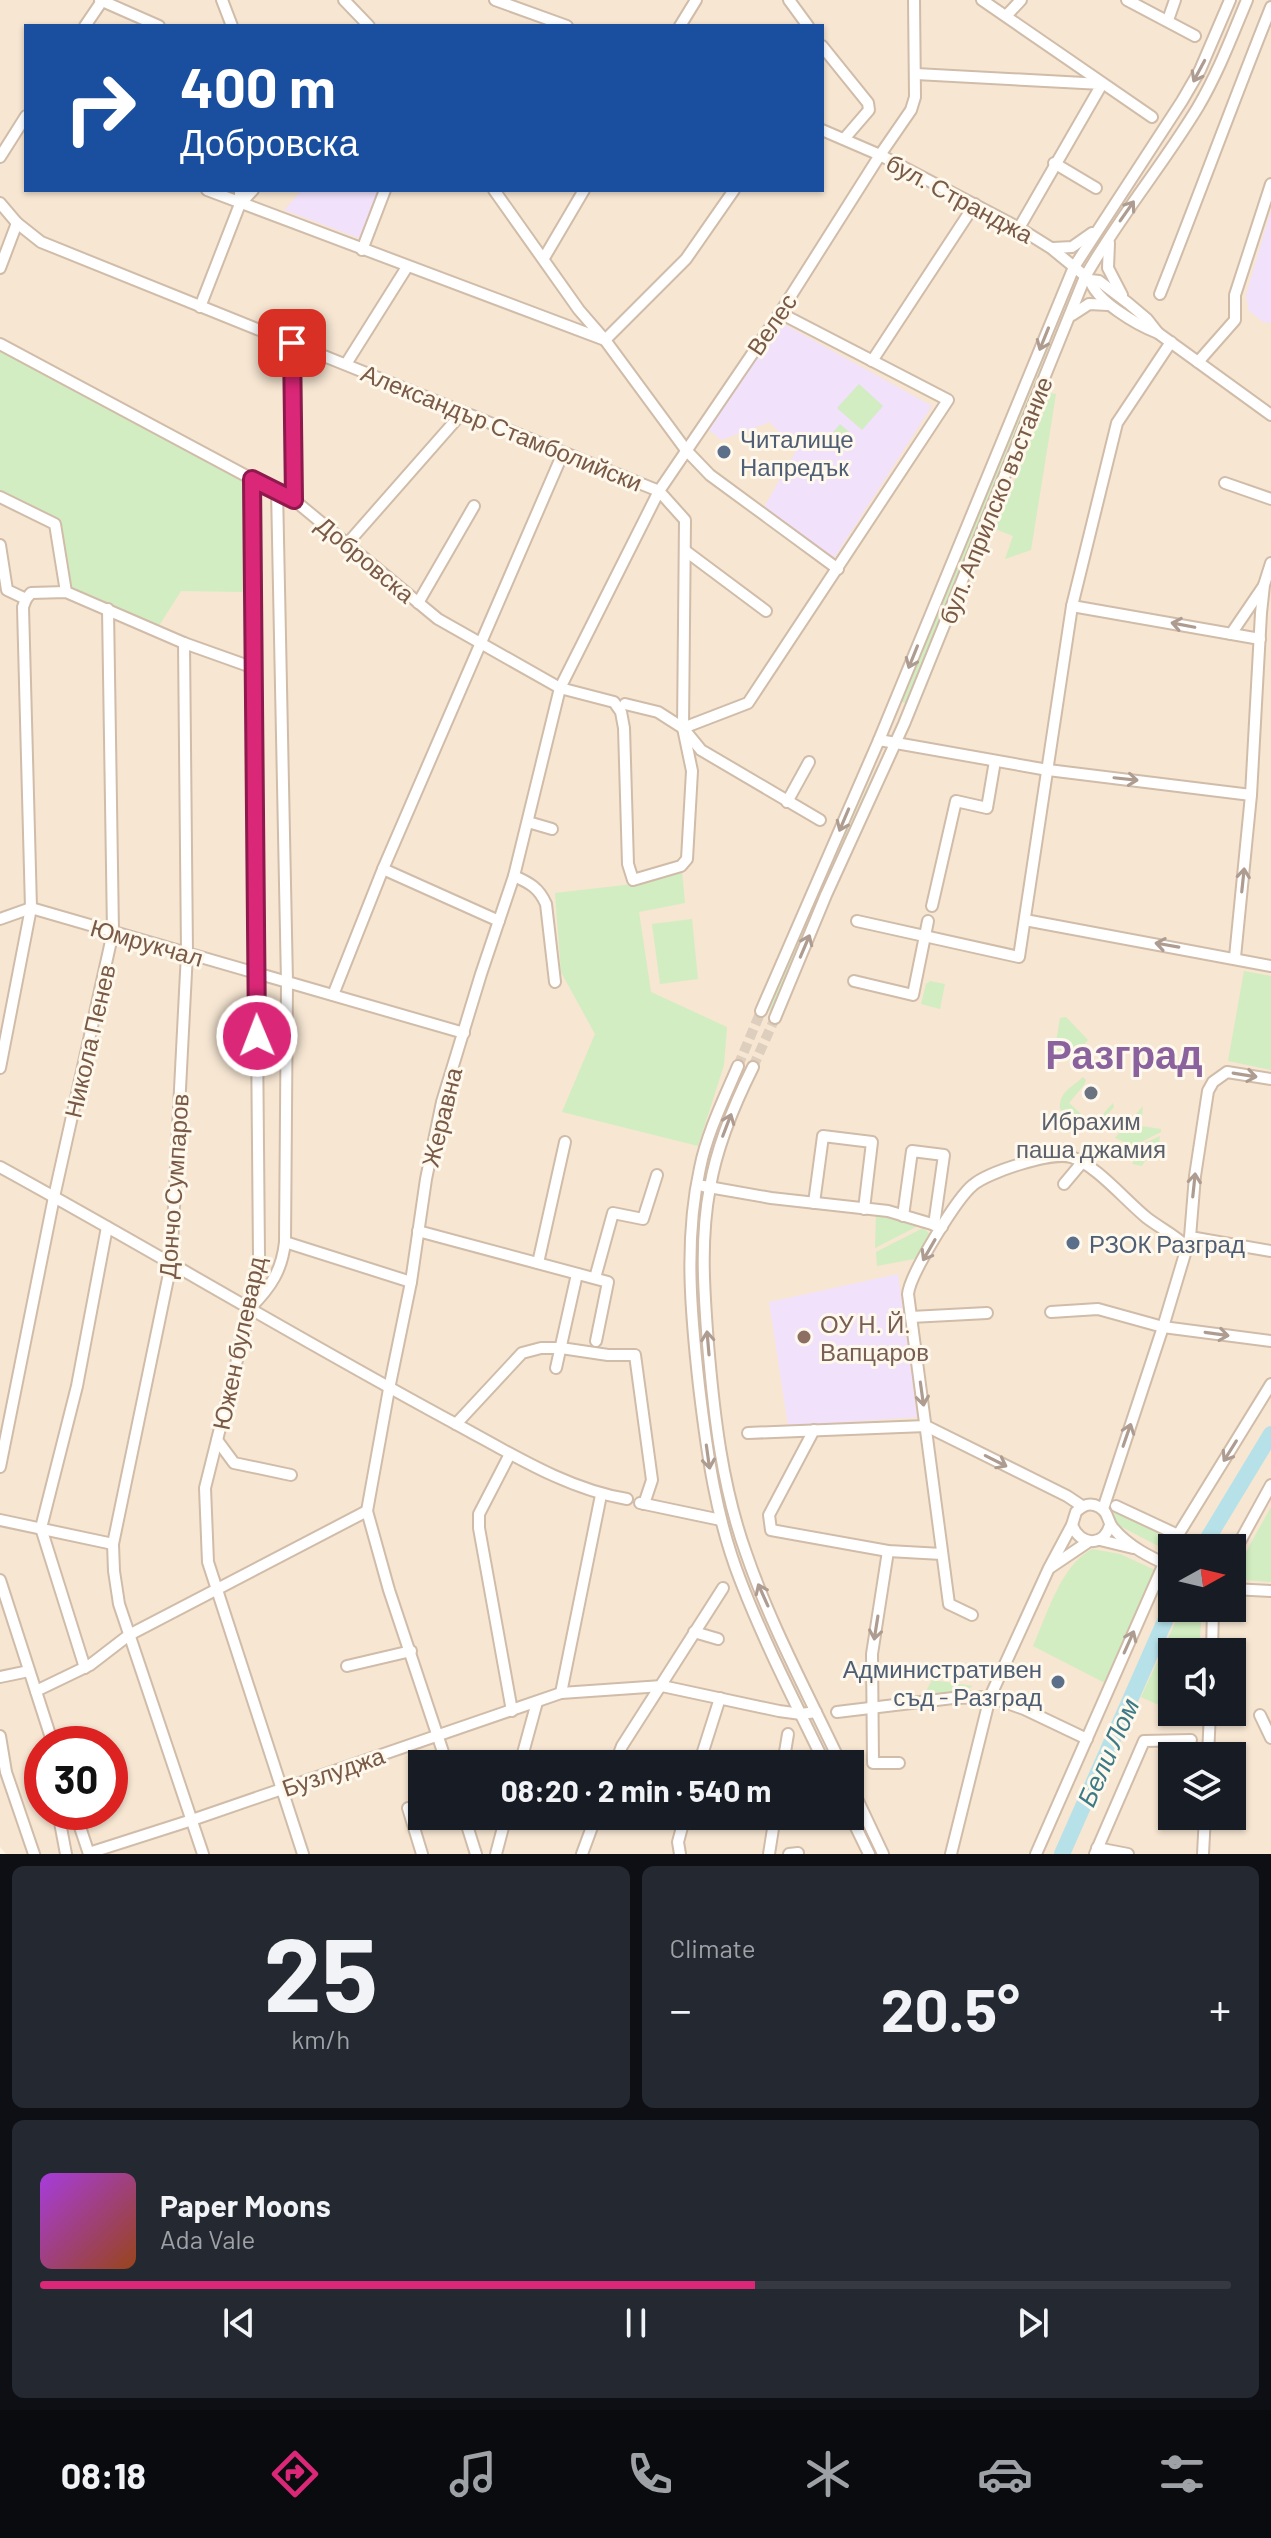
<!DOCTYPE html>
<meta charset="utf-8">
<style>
body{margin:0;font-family:Barlow,sans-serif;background:#242831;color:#f1f3f6;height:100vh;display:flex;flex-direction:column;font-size:30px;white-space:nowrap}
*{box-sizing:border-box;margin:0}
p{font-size:26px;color:#9ea1a6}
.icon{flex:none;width:44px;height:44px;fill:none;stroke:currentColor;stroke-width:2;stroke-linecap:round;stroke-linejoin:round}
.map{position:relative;height:1854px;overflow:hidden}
.details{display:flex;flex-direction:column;gap:12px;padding:12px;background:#0d0f14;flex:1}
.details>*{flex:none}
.top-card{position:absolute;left:24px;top:24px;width:800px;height:168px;border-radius:0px;box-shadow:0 2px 6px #0004;background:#1a4fa0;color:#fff;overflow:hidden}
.needle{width:52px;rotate:82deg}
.tools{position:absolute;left:1158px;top:1534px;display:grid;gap:16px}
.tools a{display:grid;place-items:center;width:88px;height:88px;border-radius:0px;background:#171b24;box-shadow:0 2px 6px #0004;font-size:40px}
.speed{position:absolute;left:24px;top:1726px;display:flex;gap:16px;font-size:40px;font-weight:700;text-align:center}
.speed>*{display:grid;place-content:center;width:104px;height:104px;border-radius:50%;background:#171b24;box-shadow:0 2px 6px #0004;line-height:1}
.speed .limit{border:12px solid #d22;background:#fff;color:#111}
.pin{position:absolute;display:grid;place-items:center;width:68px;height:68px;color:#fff;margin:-34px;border-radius:16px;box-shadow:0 4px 12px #0006}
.me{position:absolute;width:88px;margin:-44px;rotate:359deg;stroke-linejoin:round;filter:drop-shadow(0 0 6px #0008)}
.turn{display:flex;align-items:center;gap:28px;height:168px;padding:0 24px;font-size:36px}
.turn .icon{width:104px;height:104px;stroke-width:2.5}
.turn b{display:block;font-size:56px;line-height:68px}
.big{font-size:60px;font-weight:700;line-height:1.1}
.details .card{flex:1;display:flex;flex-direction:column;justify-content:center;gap:12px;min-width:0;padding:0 28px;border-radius:12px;background:#242831}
.details .dial{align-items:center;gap:0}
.dial b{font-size:104px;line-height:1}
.song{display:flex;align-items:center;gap:24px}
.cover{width:96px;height:96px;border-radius:12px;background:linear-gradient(135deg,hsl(280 70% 55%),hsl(20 70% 35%))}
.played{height:8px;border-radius:4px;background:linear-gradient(90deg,#db2777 60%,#363941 60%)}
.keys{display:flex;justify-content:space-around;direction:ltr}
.heat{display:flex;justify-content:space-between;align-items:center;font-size:44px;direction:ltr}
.details .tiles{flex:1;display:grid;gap:12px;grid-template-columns:1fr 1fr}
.card:last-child{grid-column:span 2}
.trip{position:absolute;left:408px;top:1750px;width:456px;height:80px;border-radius:0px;background:#171b24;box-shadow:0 2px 6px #0004;font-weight:700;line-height:80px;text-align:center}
.tab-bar{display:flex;height:128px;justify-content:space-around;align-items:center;background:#090b0e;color:#9ea1a6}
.tab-bar .icon{width:56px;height:56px}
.tab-bar .on{color:#db2777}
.tab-bar b{font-size:36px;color:#f1f3f6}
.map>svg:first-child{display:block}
.residential{fill:#f6e6d2;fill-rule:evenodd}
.education{fill:#f1e1fa}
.green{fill:#d2edc1}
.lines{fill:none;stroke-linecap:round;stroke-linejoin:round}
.river{stroke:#b7e1e9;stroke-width:16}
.minor-tunnel{stroke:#ddcebd;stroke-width:10;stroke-dasharray:10 5;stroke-linecap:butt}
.minor-casing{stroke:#d0bca9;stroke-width:14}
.minor{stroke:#fff;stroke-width:10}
.oneway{stroke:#af9c91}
.route-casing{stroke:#8e194d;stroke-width:20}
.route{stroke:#db2777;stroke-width:14}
.service-dot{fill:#5c6f8a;stroke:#fff8ec;stroke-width:3}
.worship-dot{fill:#6b7280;stroke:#fff8ec;stroke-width:3}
.education-dot{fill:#8d6e63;stroke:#fff8ec;stroke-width:3}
.labels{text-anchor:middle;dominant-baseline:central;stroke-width:6;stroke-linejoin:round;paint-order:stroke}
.street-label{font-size:24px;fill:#795a47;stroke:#fff8ec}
.service-label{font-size:24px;fill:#4e5e75;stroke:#fff8ec;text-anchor:start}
.worship-label{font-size:24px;fill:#5b616d;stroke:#fff8ec}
.education-label{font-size:24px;fill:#785e54;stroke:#fff8ec;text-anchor:start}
.water-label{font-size:26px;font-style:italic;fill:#3c7a87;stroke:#fff8ec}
.town-label{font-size:40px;font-weight:bold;fill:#8a629d;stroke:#fff8ec}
</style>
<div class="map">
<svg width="1271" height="1854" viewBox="0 0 1271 1854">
<rect width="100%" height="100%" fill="#fef4e4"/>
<path class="residential" d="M0,0H1271V1854H6L0,1847ZM26,26H822V190H26ZM1172,1548H1232V1608H1172ZM1172,1652H1232V1712H1172ZM42,1744H110V1812H42ZM1172,1756H1232V1816H1172ZM422,1764H850V1816H422Z"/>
<g class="education">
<polygon points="302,190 380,190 359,238 284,210"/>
<polygon points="1271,210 1271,323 1263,322 1249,311 1246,295"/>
<polygon points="782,323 932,406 834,558 763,509 796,451 770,422 721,440 707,428"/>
<polygon points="898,1274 917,1417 788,1426 769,1302"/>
</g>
<g class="green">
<polygon points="1065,299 1067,301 906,703 902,702"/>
<polygon points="0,350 247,483 247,592 181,591 158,627 72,588 61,520 0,490"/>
<polygon points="859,384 883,406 862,430 837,408"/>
<polygon points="1050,393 1056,394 1031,550 1005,559 1013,536 995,529"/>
<polygon points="840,424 855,437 841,454 826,441"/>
<polygon points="877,766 879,767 771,1011 769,1010 818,894"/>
<polygon points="682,872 685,903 639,912 651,992 727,1027 724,1065 698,1146 562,1112 595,1034 561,972 555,893 633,884"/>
<polygon points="692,919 698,979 660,984 652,924"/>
<polygon points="1244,971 1271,976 1271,1070 1228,1061"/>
<polygon points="930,981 945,984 940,1009 921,1004 926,984"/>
<polygon points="1066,1017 1088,1040 1077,1053 1055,1049 1060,1018"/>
<path d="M1083,1077L1086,1080L1084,1085L1069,1103L1093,1125L1113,1103L1114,1107L1095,1128L1084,1130L1060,1109C1059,1091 1072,1088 1083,1077Z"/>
<polygon points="1143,1106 1141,1126 1161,1129 1161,1132 1133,1146 1115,1138"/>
<polygon points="1160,1136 1158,1153 1145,1161 1142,1166 1132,1164 1145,1143"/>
<polygon points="876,1215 918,1226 875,1248"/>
<polygon points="923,1228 930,1234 932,1241 924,1257 877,1266 876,1252"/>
<polygon points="1271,1507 1271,1582 1232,1579 1232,1577"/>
<polygon points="1114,1511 1167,1536 1162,1548 1118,1525 1115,1519"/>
<path d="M1092,1549L1120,1554L1155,1570L1105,1683L1033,1646C1047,1615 1061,1565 1092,1549Z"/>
<polygon points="1182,1608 1202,1608 1199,1652 1172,1652 1172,1694 1163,1707 1141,1697"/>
<path d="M932,1680L973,1686C960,1695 941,1693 925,1693Z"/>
</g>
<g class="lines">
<g class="river">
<polyline points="1202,1548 1271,1434"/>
<polyline points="1062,1854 1172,1605"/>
</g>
<g class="minor-tunnel">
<polyline points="738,1066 761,1011"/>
<polyline points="753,1067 775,1018"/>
</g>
<defs>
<g id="minor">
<polyline points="100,0 159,26"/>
<polyline points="222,0 232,26"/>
<polyline points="344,0 369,26"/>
<polyline points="495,0 567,26"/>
<polyline points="789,0 808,26"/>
<polyline points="982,0 1152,117"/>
<polyline points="1127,0 1195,36"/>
<polyline points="1007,15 1021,0"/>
<polyline points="1168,20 1175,0"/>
<polyline points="85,26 102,1"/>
<polyline points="680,26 696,0"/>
<polyline points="822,46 868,103 869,110 844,139"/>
<polyline points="916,74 1102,84 1019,228"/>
<polyline points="822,130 880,155 1019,228 1051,248 1090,280 1099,281 1128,303 1147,319 1158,333"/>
<polyline points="0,157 26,116"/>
<polyline points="1054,163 1096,188"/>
<polyline points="207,190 605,340 686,259 734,190"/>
<polyline points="494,190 579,310 605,340 686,450 710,475 838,569"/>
<polyline points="0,203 17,223 41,242 659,491 685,520 683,728 692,771 687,859 681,866 633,880 628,864 624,728 621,712 614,702 560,688 438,619 294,500 277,489 252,479 0,344"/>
<polyline points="240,204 253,190"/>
<polyline points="1109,243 1108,268 1122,295"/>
<polyline points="1053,248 1072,247 1092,233"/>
<polyline points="362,250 385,190"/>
<polyline points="544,258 584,190"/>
<polyline points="0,268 17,223"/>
<path d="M1090,280C1096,301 1137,325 1158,333L1271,415"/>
<path d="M1160,294C1198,198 1233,102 1271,7"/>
<polyline points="200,307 240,204 240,190"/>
<polyline points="1072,315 1089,304 1108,305"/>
<polyline points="292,343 294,500"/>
<polyline points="872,361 975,204"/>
<polyline points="1198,362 1235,320 1235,295 1271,184"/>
<polyline points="346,364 407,267"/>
<polyline points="252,479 259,1256 250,1308 205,1488 208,1562 303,1854"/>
<polyline points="1225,483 1271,499"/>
<polyline points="0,497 55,524 66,592"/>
<polyline points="347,544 463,412"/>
<polyline points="0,545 7,590 26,599"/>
<polyline points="687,552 766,611"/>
<polyline points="26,599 31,593 66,592 184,643 254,668"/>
<polyline points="418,603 474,506"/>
<polyline points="1072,606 1260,639"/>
<polyline points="1231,634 1263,587"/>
<polyline points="184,643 187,953 171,1264 113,1544 114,1571 119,1604 203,1854"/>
<polyline points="625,704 658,712 683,728 701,750 820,820"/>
<polyline points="683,728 748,703 948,400 780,313"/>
<polyline points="879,740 1048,770 1251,795"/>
<polyline points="787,802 809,762"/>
<polyline points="528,822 552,829"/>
<polyline points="383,869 499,921"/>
<path d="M514,876C530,883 539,888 546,904L555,982"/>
<polyline points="932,906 956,801 987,808 995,761"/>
<polyline points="0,919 31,908 464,1033"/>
<polyline points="1025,920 1271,966"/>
<polyline points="857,921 1019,957 1072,606 1117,423 1171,342"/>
<polyline points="1235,957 1251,795 1261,613 1264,585 1271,563"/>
<polyline points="854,981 913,995 928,921"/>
<polyline points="333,995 383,869 563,453"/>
<polyline points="761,1011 879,740 1074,267 1182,101 1200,70 1230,0"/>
<path d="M775,1018L826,895L904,724L1085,277C1119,217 1163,165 1198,107C1218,73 1232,36 1247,0"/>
<path d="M738,1066C724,1099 707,1133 700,1168C684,1240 691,1314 699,1386C707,1453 716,1519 741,1582C765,1644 796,1704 825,1764"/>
<path d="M753,1067C734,1105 717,1145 710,1187C700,1239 704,1292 708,1344C714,1415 722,1486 746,1553C771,1626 808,1694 841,1764"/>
<polyline points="0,1068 31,908 23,607 26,599"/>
<path d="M0,1167C153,1251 302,1341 456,1424C510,1453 566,1489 627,1499"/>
<polyline points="1064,1184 1090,1153"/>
<polyline points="703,1186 771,1198 888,1211 942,1227"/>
<polyline points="814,1203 823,1136 872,1142 864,1209"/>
<polyline points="903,1216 912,1151 944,1155 934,1225"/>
<polyline points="418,1231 608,1282 596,1341"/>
<polyline points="1190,1237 1271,1251"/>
<polyline points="285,1242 411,1282"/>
<polyline points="538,1263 565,1142"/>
<polyline points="595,1278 613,1213 643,1219 657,1175"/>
<path d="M251,1307C271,1287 282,1270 285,1242L287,982L277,489"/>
<polyline points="1051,1312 1098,1309 1163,1327 1271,1341"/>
<polyline points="911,1317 987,1313"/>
<polyline points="556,1368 577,1274"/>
<polyline points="456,1424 522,1353 541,1348 561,1348 608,1355 635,1355 652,1480 644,1504"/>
<polyline points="814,1430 769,1515 771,1530 888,1551 942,1554"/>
<polyline points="748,1433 926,1426 1067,1496 1082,1506"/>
<polyline points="217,1440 234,1463 291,1475"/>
<polyline points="510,1454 479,1514 479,1528 512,1711"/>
<polyline points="0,1467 54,1197 113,932 108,609"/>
<polyline points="640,1503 721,1520"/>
<polyline points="1116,1506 1178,1535"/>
<polyline points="1103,1509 1163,1327 1190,1237 1195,1176 1208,1091 1213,1082 1227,1072 1271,1079"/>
<polyline points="0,1520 113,1544"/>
<path d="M1072,1525C1080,1546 1104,1547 1110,1525"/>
<polyline points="1100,1540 1133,1548"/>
<polyline points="888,1551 872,1654 873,1763 899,1763"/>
<polyline points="1232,1556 1271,1485"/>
<polyline points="1051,1567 1088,1542"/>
<polyline points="0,1580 53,1744"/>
<polyline points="1232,1589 1271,1591"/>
<path d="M972,1615L949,1604L908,1294C910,1274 957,1198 973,1185C988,1172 1053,1151 1071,1157C1095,1164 1126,1201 1147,1218C1160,1228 1175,1235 1187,1247"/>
<polyline points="694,1632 718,1639"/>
<polyline points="1212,1652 1213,1608"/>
<polyline points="347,1666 411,1651"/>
<polyline points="85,1668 41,1528 77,1386 107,1227"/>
<polyline points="0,1677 29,1671"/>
<polyline points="36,1691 90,1665 129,1635 367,1511"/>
<polyline points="561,1693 601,1495"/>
<polyline points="837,1712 953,1698 990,1697 1024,1709 1087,1739"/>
<polyline points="1260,1715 1271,1738"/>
<polyline points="0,1736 6,1772 34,1854"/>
<polyline points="1208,1756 1210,1712"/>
<polyline points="447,1764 389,1590 367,1511 389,1389 411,1282 426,1179 442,1102 481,974 514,876 560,688 659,491 780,313 880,155 911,110 915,97 914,0"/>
<polyline points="520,1764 537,1702"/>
<polyline points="615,1764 622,1746 723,1588"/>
<polyline points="699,1764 720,1698"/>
<polyline points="783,1764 788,1734"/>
<polyline points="850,1784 883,1854"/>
<polyline points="408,1808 422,1854"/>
<polyline points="58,1812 66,1854"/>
<polyline points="75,1812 89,1854"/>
<polyline points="850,1815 869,1854"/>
<polyline points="464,1816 476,1854"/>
<polyline points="1097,1848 1128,1854"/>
<polyline points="89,1853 192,1820 561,1693 662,1686 779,1711 801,1714 816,1712"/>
<polyline points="496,1854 506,1816"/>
<polyline points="582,1854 596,1816"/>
<polyline points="680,1854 678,1842 685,1816"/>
<polyline points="769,1854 775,1816"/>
<polyline points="789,1854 798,1853"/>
<path d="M951,1854L990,1697L1049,1568L1072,1525L1076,1512C1083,1505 1090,1502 1099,1507C1109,1512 1107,1521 1113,1528C1129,1547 1150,1557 1172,1567"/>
<polyline points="1036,1854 1173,1543 1271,1384"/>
<polyline points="1095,1854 1144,1741 1191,1740"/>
<polyline points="1203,1854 1205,1816"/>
</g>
</defs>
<use href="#minor" class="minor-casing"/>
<use href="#minor" class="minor"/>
</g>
<defs><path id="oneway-shaft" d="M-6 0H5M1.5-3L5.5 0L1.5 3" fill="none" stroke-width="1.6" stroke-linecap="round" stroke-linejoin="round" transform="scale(2)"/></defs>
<g class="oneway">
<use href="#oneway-shaft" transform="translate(1199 71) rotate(118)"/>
<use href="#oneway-shaft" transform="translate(1127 211) rotate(-55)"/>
<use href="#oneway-shaft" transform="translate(1044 339) rotate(112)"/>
<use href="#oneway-shaft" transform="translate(1183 625) rotate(-169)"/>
<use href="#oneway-shaft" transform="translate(913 657) rotate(112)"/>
<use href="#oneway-shaft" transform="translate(1126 779) rotate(6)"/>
<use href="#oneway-shaft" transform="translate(844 820) rotate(113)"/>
<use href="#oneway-shaft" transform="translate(1243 880) rotate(-84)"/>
<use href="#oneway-shaft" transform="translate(1167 945) rotate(-170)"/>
<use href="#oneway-shaft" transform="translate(805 946) rotate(-67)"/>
<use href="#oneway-shaft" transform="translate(1245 1075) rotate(9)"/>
<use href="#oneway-shaft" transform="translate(727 1125) rotate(-69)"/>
<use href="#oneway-shaft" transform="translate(1194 1185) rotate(-84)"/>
<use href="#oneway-shaft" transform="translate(929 1250) rotate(120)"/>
<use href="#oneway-shaft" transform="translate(1217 1334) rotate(8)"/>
<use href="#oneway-shaft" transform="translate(708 1343) rotate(-95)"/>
<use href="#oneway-shaft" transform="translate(922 1394) rotate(82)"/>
<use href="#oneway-shaft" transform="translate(1127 1435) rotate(-71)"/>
<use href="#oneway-shaft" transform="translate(1230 1451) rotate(122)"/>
<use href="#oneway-shaft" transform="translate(708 1457) rotate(82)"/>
<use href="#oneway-shaft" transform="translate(996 1461) rotate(27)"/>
<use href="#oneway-shaft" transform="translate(763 1595) rotate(-114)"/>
<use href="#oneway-shaft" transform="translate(876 1628) rotate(99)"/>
<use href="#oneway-shaft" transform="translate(1129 1642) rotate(-66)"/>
</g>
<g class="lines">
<defs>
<polyline id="route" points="257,1036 252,479 294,500 292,343"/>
</defs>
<use href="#route" class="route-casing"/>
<use href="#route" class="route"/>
</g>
<g class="service-dot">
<circle cx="724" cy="452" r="8"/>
<circle cx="1073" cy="1243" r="8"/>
<circle cx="1058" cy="1682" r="8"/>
</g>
<circle class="worship-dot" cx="1091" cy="1093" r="8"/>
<circle class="education-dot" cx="804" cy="1337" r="8"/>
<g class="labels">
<g class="street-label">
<text transform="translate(960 198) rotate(28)">бул. Странджа</text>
<text transform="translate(771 324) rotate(-56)">Велес</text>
<text transform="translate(502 427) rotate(22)">Александър Стамболийски</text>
<text transform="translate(995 500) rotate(-68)">бул. Априлско въстание</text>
<text transform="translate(366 559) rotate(40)">Добровска</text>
<text transform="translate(147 942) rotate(16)">Юмрукчал</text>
<text transform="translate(89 1041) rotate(-77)">Никола Пенев</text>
<text transform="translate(441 1117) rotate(-76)">Жеравна</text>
<text transform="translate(173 1186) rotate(-86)">Дончо Сумпаров</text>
<text transform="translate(238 1343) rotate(-78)">Южен булевард</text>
<text transform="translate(333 1771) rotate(-19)">Бузлуджа</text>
</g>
<g class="service-label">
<text x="740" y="438">Читалище<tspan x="740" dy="28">Напредък</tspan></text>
<text x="1089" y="1243">РЗОК Разград</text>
<text x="1042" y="1668" text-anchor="end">Административен<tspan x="1042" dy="28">съд - Разград</tspan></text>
</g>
<g class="worship-label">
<text x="1091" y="1120">Ибрахим<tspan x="1091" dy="28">паша джамия</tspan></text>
</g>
<g class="education-label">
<text x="820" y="1323">ОУ Н. Й.<tspan x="820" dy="28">Вапцаров</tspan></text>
</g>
<g class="water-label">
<text transform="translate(1107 1752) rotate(-66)">Бели Лом</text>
</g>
<g class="town-label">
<text x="1124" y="1053">Разград</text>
</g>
</g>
</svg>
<div class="tools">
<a><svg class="needle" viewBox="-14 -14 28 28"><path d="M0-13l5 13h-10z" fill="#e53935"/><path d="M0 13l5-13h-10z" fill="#9ea1a6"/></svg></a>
<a><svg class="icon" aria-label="sound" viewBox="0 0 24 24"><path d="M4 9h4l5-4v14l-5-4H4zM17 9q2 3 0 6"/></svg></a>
<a><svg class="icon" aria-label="layers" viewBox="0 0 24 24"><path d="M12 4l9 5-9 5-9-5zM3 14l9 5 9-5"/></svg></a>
</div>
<div class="speed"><div class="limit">30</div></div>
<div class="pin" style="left:292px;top:343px;background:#d93025"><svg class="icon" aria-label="arrive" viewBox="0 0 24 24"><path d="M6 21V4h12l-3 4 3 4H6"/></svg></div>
<svg class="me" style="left:257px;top:1036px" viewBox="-20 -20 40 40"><circle r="17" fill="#db2777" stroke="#fff" stroke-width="3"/><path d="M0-11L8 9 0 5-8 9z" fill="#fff"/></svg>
<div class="trip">08:20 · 2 min · 540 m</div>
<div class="top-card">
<div class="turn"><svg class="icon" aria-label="right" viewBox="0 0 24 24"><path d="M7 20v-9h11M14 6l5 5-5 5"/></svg><div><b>400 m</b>Добровска</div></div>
</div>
</div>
<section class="details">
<div class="tiles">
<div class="card dial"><b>25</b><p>km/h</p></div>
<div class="card"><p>Climate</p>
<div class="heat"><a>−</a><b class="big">20.5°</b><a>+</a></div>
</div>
<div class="card">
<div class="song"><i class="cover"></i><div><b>Paper Moons</b><p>Ada Vale</p></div></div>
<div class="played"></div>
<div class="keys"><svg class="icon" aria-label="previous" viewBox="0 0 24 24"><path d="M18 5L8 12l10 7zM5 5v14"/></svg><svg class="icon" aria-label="pause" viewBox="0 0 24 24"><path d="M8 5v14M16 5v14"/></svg><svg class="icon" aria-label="next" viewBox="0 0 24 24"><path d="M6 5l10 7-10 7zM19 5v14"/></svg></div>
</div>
</div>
</section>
<nav class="tab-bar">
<b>08:18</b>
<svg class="icon on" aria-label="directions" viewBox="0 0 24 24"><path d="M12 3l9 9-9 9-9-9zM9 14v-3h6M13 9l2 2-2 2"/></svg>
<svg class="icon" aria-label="music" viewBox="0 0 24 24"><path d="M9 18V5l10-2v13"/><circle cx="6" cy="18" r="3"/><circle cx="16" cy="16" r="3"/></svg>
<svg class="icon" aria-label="phone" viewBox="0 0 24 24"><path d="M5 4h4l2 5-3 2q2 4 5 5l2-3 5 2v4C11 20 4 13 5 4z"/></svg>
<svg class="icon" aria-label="climate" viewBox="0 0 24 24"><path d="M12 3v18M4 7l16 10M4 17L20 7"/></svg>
<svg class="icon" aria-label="car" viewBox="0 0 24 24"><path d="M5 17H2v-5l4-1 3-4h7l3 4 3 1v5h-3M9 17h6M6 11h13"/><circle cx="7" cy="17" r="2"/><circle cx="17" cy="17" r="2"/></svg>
<svg class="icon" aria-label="filters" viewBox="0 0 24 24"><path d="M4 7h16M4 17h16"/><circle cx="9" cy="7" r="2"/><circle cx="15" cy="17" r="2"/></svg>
</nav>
